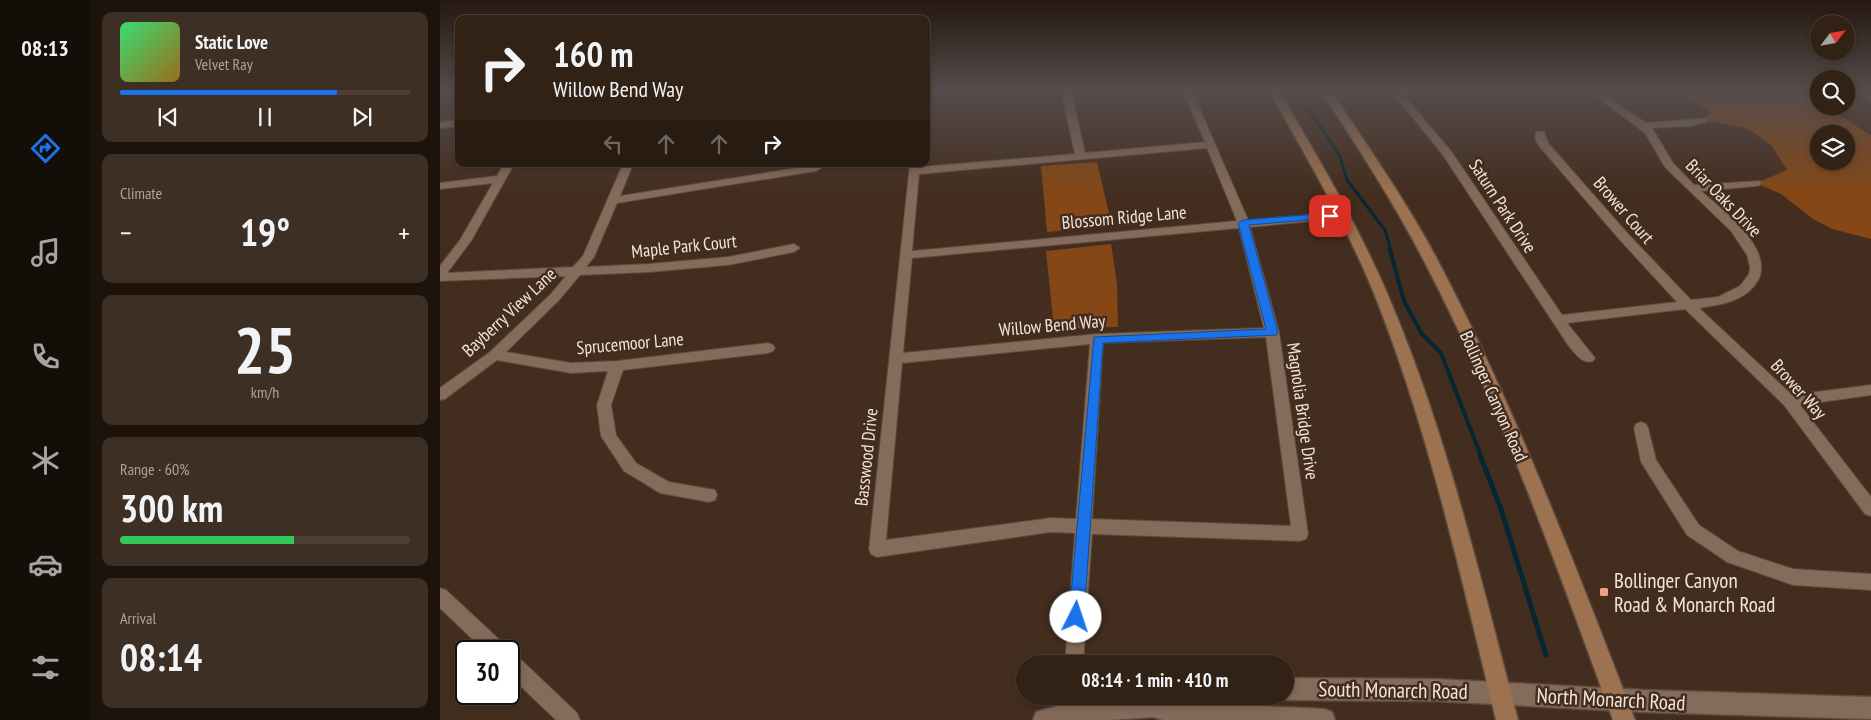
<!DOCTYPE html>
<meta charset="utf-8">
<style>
body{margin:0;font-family:"PT Sans Narrow",sans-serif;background:#3d2f23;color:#f1f3f6;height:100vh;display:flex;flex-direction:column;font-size:19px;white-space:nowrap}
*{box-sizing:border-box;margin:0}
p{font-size:16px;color:#a8a4a1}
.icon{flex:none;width:28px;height:28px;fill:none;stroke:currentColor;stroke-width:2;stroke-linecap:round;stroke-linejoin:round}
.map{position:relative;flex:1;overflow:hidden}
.sheet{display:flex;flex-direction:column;gap:12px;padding:12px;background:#1c130c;width:350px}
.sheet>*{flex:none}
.banner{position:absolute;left:15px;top:15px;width:475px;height:152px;border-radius:10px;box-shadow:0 2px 8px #0003,0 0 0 1px #4d3f35;background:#322216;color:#f1f3f6;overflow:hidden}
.needle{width:32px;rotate:59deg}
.buttons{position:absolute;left:1370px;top:15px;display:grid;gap:10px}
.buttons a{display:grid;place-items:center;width:45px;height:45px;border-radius:50%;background:#322216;box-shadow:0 2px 8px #0003,0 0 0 1px #4d3f35;font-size:25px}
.speed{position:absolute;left:15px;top:640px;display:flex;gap:10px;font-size:25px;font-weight:700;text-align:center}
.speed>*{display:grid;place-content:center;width:65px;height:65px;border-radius:50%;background:#322216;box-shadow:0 2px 8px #0003,0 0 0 1px #4d3f35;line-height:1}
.speed .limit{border:2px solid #111;border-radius:8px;background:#fff;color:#111}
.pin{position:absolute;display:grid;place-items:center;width:42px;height:42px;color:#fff;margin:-21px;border-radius:10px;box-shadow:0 2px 8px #0006}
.me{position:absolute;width:55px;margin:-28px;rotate:4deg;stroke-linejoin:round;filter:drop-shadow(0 0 4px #0008)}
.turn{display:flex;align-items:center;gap:18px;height:105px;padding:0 15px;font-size:22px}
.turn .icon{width:65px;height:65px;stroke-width:2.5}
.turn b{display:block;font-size:35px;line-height:42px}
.lanes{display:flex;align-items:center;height:48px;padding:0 15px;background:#0003;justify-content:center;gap:25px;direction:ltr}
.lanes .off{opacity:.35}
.big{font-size:38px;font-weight:600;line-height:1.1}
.sheet .card{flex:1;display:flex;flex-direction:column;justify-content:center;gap:8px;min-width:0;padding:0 18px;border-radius:10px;background:#3d2f23}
.sheet .dial{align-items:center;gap:0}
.dial b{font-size:65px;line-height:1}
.song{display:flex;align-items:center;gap:15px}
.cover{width:60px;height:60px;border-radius:8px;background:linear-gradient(135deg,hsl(140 70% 55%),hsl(40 70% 35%))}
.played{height:5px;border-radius:2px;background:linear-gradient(90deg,#1a73e8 75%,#4d3f35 75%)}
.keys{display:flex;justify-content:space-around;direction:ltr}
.heat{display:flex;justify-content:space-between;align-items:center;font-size:28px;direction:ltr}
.charge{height:8px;border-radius:4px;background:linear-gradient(90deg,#34c759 60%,#4d3f35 0)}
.trip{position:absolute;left:576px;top:655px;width:278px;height:50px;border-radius:25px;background:#322216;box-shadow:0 2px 8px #0003,0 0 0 1px #4d3f35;font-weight:600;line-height:50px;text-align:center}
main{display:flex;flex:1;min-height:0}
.menu{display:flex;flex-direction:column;width:90px;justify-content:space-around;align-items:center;background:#140e09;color:#a8a4a1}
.menu .icon{width:35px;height:35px}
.menu .current{color:#1a73e8}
.menu b{font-size:22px;color:#f1f3f6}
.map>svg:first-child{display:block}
.green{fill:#844715;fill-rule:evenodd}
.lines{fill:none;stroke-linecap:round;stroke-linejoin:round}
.stream-far2{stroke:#042732;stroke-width:3}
.stream-far1{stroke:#042732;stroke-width:4}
.stream{stroke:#042732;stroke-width:5}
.minor-casing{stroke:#5e4b3d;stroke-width:2}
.tertiary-casing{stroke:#5e4b3d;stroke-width:3}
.secondary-casing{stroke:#5e4b3d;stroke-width:3}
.minor{fill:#846b5a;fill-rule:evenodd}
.tertiary{fill:#846b5a;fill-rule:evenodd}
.secondary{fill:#9d7250;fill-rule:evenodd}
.route{fill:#1a73e8;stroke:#114b97}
.poi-dot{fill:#f49e8a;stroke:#432d1e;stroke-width:2}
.labels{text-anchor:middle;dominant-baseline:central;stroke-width:5;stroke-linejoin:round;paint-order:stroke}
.street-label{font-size:18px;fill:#f3e4da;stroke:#432d1e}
.near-poi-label{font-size:21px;fill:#f3e4da;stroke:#432d1e;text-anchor:start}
.near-street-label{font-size:21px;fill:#f3e4da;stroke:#432d1e}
</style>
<main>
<nav class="menu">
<b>08:13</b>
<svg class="icon current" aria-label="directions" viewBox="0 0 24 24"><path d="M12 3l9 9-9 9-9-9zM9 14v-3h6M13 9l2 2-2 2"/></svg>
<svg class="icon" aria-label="music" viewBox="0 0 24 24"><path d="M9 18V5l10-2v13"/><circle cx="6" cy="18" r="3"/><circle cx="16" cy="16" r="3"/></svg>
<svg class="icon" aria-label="phone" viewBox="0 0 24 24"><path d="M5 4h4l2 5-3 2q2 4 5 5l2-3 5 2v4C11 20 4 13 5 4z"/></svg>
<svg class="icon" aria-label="climate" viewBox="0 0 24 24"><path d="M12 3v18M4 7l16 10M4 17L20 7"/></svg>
<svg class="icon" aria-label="car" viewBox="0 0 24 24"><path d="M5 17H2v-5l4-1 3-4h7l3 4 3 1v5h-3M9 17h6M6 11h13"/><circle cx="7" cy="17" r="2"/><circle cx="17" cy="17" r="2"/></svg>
<svg class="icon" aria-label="filters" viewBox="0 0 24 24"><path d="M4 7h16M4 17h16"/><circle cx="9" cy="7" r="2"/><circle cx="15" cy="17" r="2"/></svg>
</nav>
<section class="sheet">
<div class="card">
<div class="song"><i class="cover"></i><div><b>Static Love</b><p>Velvet Ray</p></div></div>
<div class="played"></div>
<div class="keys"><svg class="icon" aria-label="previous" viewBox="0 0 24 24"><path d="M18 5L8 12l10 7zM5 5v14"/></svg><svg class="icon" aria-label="pause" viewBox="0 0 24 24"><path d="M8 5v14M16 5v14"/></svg><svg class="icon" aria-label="next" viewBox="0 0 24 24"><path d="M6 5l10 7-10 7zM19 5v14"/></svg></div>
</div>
<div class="card"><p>Climate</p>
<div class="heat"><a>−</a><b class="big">19°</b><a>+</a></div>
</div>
<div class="card dial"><b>25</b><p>km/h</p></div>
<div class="card"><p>Range · 60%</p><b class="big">300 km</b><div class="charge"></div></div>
<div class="card"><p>Arrival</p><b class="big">08:14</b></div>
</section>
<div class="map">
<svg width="1431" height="720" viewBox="0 0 1431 720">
<rect width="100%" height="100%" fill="#432d1e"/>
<g class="green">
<path d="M1235,91H1359L1379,103V106H1385L1431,135V239L1392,229L1373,219L1341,194L1316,183L1347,170L1332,146L1309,129L1264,120L1270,112L1242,93ZM1379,134H1406V161H1379Z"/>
<polygon points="657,162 672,226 607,232 601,166"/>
<polygon points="671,244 677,284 678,327 614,329 606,251"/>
</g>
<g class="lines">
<polyline class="stream-far2" points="854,91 884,131 900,157 907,180 945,230 951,251"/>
<polyline class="stream-far1" points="950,250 964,301 982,334 1001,353 1041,456"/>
<polyline class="stream" points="1040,455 1061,509 1106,655"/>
<defs>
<g id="minor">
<path d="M621,91H631L645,153L765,142L743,91H752L808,220L904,212L910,215L904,218L810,227L839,332L868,534L866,539L860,541L652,534L643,664H625L635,533L611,532L437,557L431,554L429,549L470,164H480V167L635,154ZM767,148L797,221L472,251L479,174ZM799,228L824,328L657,334L463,353L472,258ZM826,337L851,526L652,519L663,343ZM650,344L636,519L611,518L446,540L462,363Z"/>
<path d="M951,91H983L964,96L1011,151L1122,315L1237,302L1180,240L1100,147L1095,139L1096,132H1104L1108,143L1188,234L1251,300L1278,297L1300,286L1309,274L1310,267L1307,255L1291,231L1225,167L1205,133L1149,91H1159L1206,123L1267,118V122L1250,126L1212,128L1233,163L1254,185L1320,181L1321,183L1320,185L1316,186L1261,191C1283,210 1340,253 1315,285C1302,302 1279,305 1259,308L1352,395L1431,385V395L1360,405L1431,497V516L1425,514L1344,405L1245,309L1127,323L1155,358L1153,361C1142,365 1135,353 1128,345L1003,155Z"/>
<polygon points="1412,91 1424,91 1431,95 1431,102"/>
<polygon points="64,164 74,164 31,241 7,273 133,267 143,256 183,164 193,164 180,196 376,165 381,168 376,171 177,203 154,257 146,267 209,264 288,257 354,244 360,248 354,252 288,265 209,272 140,275 119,300 66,352 131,363 177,361 328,343 333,345 335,348 333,351 328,353 183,370 171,405 176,435 196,463 229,482 275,490 277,495 275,500 269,502 220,493 184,471 161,436 157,405 168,371 131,373 57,360 5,399 0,400 0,388 50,352 111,294 126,276 0,281 0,266 20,240 53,183 0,189 0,183 57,176"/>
<polygon points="1201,422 1206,424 1208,428 1216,460 1259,525 1298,551 1353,569 1431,574 1431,590 1353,585 1287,562 1247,535 1201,462 1194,428 1196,424"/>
<polygon points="0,588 6,590 65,645 67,651 45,651 0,608"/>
<polygon points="69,653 76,655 137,713 140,720 116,720 69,675"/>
</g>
<g id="tertiary">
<polygon points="19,120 19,126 0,128 0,122"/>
<polygon points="845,678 996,679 1203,690 1431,697 1431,719 1203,712 996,701 845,700 837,696 845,696"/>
<polygon points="701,696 739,696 737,702 884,709 892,712 895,720 723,720 713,717 670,720 593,720 596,712 635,701"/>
</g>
<g id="secondary">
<path d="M829,91H839C880,161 921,230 952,305C1008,438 1041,581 1078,720H1056C1022,581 991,440 939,306C910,231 869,161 829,91Z"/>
<path d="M881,91H891C928,147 967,202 998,261C1076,409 1135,565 1195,720H1173C1116,564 1060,406 983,259C953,201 917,146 881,91Z"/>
</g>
</defs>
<use href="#minor" class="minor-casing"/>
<use href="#tertiary" class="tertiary-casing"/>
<use href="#secondary" class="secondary-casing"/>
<use href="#minor" class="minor"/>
<use href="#tertiary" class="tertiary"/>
<use href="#secondary" class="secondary"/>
</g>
<linearGradient id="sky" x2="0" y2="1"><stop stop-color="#251910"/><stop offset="0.47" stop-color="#554c4c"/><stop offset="1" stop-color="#554c4c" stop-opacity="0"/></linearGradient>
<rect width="1431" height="192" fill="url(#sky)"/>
<polygon class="route" points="890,213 893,214 893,218 809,225 838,332 836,335 663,343 644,617 641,622 636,624 631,622 629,617 654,337 826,329 798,223 803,220"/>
<rect class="poi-dot" x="1159" y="587" width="10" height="10" rx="2.5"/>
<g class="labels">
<g class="street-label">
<text transform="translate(1284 198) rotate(46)">Briar Oaks Drive</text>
<text transform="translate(1063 206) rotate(57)">Saturn Park Drive</text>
<text transform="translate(1184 210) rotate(49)">Brower Court</text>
<text transform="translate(684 217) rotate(-5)">Blossom Ridge Lane</text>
<text transform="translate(244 246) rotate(-6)">Maple Park Court</text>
<text transform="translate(69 312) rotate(-43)">Bayberry View Lane</text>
<text transform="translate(612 325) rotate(-5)">Willow Bend Way</text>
<text transform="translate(190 343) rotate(-5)">Sprucemoor Lane</text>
<text transform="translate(1359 389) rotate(48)">Brower Way</text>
<text transform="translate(1054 396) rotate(66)">Bollinger Canyon Road</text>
<text transform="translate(863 411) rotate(82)">Magnolia Bridge Drive</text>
<text transform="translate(426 457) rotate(-84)">Basswood Drive</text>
</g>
<g class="near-poi-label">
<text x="1174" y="580">Bollinger Canyon<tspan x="1174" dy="24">Road &amp; Monarch Road</tspan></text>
</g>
<g class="near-street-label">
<text transform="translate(953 690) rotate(1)">South Monarch Road</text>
<text transform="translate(1171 699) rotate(3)">North Monarch Road</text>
</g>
</g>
</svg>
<div class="buttons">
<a><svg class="needle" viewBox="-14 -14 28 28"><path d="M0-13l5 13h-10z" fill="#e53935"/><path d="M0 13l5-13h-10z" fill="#a8a4a1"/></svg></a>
<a><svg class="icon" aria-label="search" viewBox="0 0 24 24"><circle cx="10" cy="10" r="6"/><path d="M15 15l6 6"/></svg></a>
<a><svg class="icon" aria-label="layers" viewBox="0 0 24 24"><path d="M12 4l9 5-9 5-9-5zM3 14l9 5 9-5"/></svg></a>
</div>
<div class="speed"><div class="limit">30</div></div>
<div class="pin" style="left:890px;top:216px;background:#d93025"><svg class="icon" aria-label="arrive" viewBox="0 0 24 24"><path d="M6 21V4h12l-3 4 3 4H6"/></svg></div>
<svg class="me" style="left:636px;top:617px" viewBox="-20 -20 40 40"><circle r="19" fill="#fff"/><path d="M0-13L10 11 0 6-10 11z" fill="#1a73e8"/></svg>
<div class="trip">08:14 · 1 min · 410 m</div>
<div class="banner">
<div class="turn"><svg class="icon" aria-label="right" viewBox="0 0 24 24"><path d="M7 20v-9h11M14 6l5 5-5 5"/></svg><div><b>160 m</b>Willow Bend Way</div></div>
<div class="lanes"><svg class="icon off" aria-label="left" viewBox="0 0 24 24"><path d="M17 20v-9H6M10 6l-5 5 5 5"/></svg><svg class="icon off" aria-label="ahead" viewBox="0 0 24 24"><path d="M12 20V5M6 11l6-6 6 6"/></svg><svg class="icon off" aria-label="ahead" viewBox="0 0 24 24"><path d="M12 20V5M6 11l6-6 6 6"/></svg><svg class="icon" aria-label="right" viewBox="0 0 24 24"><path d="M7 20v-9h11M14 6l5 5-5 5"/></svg></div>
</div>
</div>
</main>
